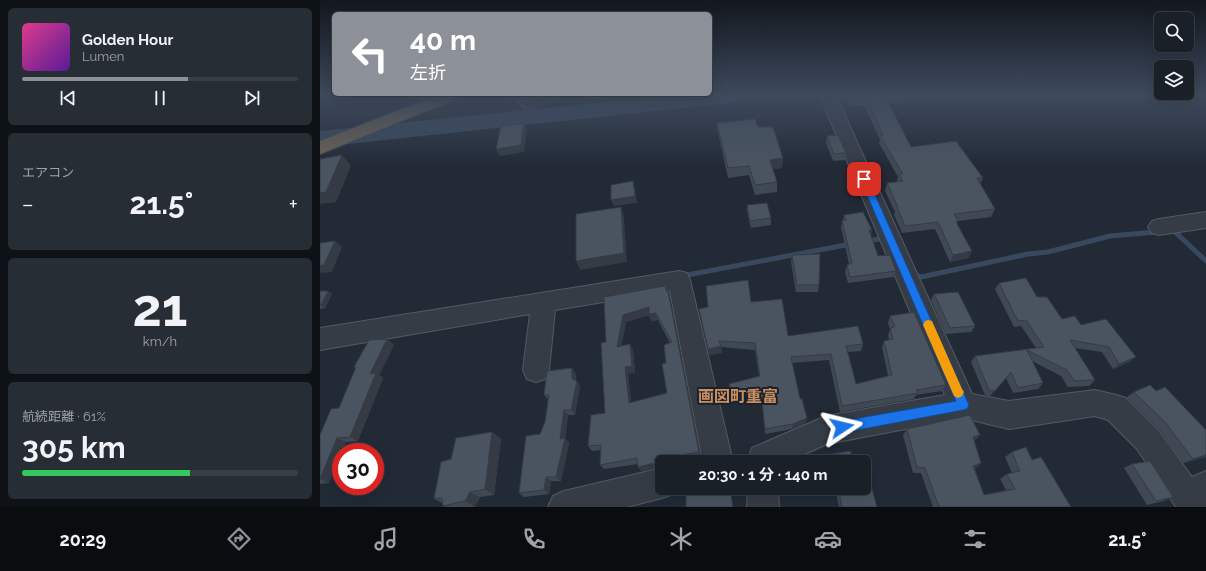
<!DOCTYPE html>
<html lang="ja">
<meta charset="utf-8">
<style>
body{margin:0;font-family:Raleway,"Noto Sans JP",sans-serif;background:#272d34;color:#f1f3f6;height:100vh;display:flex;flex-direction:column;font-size:15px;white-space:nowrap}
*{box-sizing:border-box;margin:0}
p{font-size:13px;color:#9fa3a8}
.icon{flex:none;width:22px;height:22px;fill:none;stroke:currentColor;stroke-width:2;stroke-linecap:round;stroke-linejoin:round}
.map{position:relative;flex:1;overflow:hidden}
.panel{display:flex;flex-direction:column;gap:8px;padding:8px;background:#0e1216;width:320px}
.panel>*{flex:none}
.top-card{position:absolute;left:12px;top:12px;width:380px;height:84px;border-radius:6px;box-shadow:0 4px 16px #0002,0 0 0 1px #383e45;background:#8c9099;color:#fff;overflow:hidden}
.tools{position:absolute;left:834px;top:12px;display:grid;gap:8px}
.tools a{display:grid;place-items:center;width:40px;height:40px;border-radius:6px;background:#1a2028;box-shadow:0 4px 16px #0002,0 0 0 1px #383e45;font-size:20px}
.speed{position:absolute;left:12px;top:443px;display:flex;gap:8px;font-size:20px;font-weight:700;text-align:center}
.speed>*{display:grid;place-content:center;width:52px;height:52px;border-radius:50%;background:#1a2028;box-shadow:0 4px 16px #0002,0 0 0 1px #383e45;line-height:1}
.speed .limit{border:6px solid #d22;background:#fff;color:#111}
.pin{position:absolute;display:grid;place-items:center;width:34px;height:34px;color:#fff;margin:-17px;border-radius:8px;box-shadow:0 2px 6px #0006}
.me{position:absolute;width:44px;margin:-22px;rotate:80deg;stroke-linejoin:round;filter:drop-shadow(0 0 3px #0008)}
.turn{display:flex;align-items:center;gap:14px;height:84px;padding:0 12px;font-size:18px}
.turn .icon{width:52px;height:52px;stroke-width:2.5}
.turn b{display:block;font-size:28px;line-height:34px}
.big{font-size:30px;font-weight:700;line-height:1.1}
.panel .tile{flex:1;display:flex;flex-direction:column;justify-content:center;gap:6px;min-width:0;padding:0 14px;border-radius:6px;background:#272d34}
.panel .dial{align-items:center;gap:0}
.dial b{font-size:52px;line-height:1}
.song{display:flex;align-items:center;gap:12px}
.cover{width:48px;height:48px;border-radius:6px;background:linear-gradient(135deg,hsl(330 70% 55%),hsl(270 70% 35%))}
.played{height:4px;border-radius:2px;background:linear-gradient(90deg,#8c9099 60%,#383e45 60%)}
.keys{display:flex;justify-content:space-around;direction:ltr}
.heat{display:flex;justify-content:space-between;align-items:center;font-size:22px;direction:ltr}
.charge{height:6px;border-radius:3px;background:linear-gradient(90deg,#34c759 61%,#383e45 0)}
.trip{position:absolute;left:335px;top:455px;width:216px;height:40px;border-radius:6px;background:#1a2028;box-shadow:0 4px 16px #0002,0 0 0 1px #383e45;font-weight:700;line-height:40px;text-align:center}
.dock{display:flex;height:64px;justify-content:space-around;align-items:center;background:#0a0d10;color:#9fa3a8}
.dock .icon{width:28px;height:28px}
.dock .active{color:#8c9099}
.dock b{font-size:18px;color:#f1f3f6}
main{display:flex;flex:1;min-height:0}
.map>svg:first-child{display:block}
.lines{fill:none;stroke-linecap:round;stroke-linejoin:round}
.stream{stroke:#38485e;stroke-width:5}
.river{fill:#38485e;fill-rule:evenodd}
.minor-casing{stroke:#525a64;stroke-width:2}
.highway-casing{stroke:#3f4751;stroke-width:2}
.minor{fill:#353c46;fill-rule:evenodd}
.highway{fill:#6c6253;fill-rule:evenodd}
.wall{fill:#404853;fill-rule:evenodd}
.shaded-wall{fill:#343b44}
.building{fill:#4a5461;stroke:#343b44;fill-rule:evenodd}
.route{fill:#1a73e8;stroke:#114b97}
.slow{fill:#f59e0b}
.labels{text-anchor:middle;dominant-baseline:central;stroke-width:4;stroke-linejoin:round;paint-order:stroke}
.near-quarter-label{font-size:16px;font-weight:bold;fill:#ca9063;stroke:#1b212b}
</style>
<main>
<section class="panel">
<div class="tile">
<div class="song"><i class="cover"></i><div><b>Golden Hour</b><p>Lumen</p></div></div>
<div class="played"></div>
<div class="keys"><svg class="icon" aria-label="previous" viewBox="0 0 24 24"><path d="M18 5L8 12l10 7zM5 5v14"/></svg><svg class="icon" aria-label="pause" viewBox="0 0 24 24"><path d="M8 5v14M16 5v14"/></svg><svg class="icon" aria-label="next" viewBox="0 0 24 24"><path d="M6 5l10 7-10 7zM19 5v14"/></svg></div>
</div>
<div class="tile"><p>エアコン</p>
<div class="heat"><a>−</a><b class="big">21.5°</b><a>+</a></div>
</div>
<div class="tile dial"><b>21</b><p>km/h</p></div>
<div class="tile"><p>航続距離 · 61%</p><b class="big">305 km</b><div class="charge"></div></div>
</section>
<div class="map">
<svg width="886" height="507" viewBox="0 0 886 507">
<rect width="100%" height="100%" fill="#222a36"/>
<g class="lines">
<g class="stream">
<polyline points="851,231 854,231 886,261"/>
<polyline points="547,241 565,238"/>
<polyline points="594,272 596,275 601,277 708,254 728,252 790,236 837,232"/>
<polyline points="362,276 531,244"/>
</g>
<polygon class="river" points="344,96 421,96 418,101 410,103 0,147 0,131"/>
<defs>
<g id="minor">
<polygon points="500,96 516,96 652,394 689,401 775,390 796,395 806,398 837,429 872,477 886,471 886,507 856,507 817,449 788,420 775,416 689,429 643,418 507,444 467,462 427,462 432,448 506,416 625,395"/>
<polygon points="886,212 886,228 839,235 832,233 828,227 832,221 839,219"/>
<polygon points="359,271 367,273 370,280 413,462 383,462 350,291 235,310 229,370 225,379 216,382 207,379 203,370 210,314 0,350 0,328"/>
<polygon points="342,468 342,488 355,488 353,494 342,498 307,507 228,507 233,496 244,491"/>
<polygon points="428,488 458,488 459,507 427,507"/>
</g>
<polygon id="highway" points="116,96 138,96 136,99 0,154 0,141"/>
</defs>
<use href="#minor" class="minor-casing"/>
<use href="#highway" class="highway-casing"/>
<use href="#minor" class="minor"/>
<use href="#highway" class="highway"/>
</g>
<g class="wall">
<polygon points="188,96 244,96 207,112"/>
<polygon points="526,96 591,96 589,102 569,103 591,147 663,178 660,184 675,209 671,217 638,221 637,224 649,258 630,262 615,229 582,233 574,215 575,212 565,191 567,183 577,182 578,177 559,143 560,140 544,105 529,106"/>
<polygon points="397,123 438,127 463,158 462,168 453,169 457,182 457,192 435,195 429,175 408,178 398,132"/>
<polygon points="507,136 526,153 525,160 513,161 506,143"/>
<polygon points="427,205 451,218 451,225 431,228 427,212"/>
<polygon points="524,215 552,230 551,235 558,256 576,271 574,277 528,283 525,272 527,265 529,264 521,227 522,221 523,220"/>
<polygon points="472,255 499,285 498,292 476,292 471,262"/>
<polygon points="679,283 717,297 742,319 761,325 809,362 793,369 782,352 755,348 775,380 769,386 748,387 741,376 712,361 723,383 718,389 693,393 686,378 670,396 665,395 651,362 655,356 716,348 701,326 694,327 675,289"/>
<path d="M345,286L347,292L348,291L350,299L381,457L350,462H342V463L337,464V468L321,471L318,467V464L284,469L280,465L281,450L272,451L268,446L285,413L286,342L284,297ZM329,315L331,321L338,320L350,343L346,363L347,393L311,403L308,374L315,372L313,351L310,344L301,346L306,322Z"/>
<polygon points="0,291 12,294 5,308 0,309"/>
<polygon points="614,294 655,326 651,332 626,334 611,300"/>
<polygon points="431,302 468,336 543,344 541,351 528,352 536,384 568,376 562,347 564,341 569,340 568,335 570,329 568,323 570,316 626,385 622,391 596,395 594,399 520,412 509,360 472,363 480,399 487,418 486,423 472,429 445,434 442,405 441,405 438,395 411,396 409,384 439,376 435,350 401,347 402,353 389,355 379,309"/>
<polygon points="67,339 74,345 59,375 63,378 38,441 26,442 21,452 21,454 9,483 0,484 0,435 19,408 36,368 34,367"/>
<polygon points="256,374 256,380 260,386 255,415 248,415 245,439 249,443 241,481 231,481 229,494 204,497 199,493 225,422 228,399 224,395"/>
<polygon points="836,391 886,430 886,457 863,463 838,428 807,397 814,392"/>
<polygon points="587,429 660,435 654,441 661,463 655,469 664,495 686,490 680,479 687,474 692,473 685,457 692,452 712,460 751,507 613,507 601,473 593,473 583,435"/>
<polygon points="172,432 181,439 174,495 160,497 155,507 126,507 123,506 123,503 114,499 131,459"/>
<polygon points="531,451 531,458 543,456 557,507 519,507 515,488 544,488 544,462 510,462 509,458 511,454"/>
<polygon points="812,464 853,497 843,501 827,505 804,468"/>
</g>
<g class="shaded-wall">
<polygon points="220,96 244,96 207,112 203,103"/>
<polygon points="204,123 207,130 204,152 180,156 176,149"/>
<polygon points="22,155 31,166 16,202 0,204 0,193"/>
<polygon points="463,158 462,168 450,170 450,160"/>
<polygon points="313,181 315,188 317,203 294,206 291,200"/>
<polygon points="301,207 304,217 307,262 260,270 256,261"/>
<polygon points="549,230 552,230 551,236"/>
<polygon points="15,241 22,247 12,272 0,273 0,266"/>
<polygon points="652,251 649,258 630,262 633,255"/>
<polygon points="8,291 12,294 5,308 1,305"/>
<polygon points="348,291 350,299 381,457 379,452"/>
<polygon points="329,307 336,313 338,320 331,321 329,315 306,322 300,354 297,347 303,315"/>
<polygon points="67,339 74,345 59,375 63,378 38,441 30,437 50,374"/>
<polygon points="310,344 313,351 315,372 308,374 312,409 309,403 305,367"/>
<polygon points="401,346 402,353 389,355 388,349"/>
<polygon points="816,357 809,362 793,369 799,364"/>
<polygon points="252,368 256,374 256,384 252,379"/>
<polygon points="257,381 260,386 255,415 251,410"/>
<polygon points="244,410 248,415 245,439 249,443 241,481 236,477 240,439"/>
<polygon points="487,418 486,423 472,429 473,424"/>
<polygon points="172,432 181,439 174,495 165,489"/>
<polygon points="660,435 654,441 653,437"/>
<polygon points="17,438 26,442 22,452 21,452 21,454 9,483 0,479"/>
<polygon points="886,455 886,457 863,463 873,459"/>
<polygon points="334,459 337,464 337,468 321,471 318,467"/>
<polygon points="661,463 655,469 647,471 653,466"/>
<polygon points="226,477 231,481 229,494 224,490"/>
<polygon points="150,492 160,497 155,507 145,501"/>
</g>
<g class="building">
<polygon points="194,96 220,96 203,103"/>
<polygon points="530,96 566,96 565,96 591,147 636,141 663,178 657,178 675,209 634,214 638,221 636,222 652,251 633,255 618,222 585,226 577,207 578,207 567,183 583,181 579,174 583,174 560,136 563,135 546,97 531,98"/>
<polygon points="435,119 438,127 453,127 463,158 450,160 457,182 435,185 429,166 408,168 397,123"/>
<polygon points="204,123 201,145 176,149 181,126"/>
<polygon points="518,135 526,153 514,154 507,136"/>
<polygon points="22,155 6,192 0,193 0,159"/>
<polygon points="313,181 315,196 291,200 291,185"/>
<polygon points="447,203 451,218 430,221 427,205"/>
<polygon points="301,207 304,253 256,261 256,214"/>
<polygon points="543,212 552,230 549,230 558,256 570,255 576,271 530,277 527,265 532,263 522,221 526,220 524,215"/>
<polygon points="15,241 4,265 0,266 0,243"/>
<polygon points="500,254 499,285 477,285 472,255"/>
<polygon points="706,278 717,297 727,297 742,319 755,316 761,325 786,319 816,357 799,364 789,347 750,340 775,380 754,381 747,370 707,350 723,383 698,388 691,372 675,391 669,390 655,356 724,347 706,320 698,321 679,283"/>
<polygon points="428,280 431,302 462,299 468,336 538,326 543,344 526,346 536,384 572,375 564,341 573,339 570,329 575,326 570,316 594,312 626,385 596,390 598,393 522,406 511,354 471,357 480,399 482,399 487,418 473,424 445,429 442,400 441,400 438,389 411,390 409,384 440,376 435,343 399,341 401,346 388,349 379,309 388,307 386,286"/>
<path d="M345,286L347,292L348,291L379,452L334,459L335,463L318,467L317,458L280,465L281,445L268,446L271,415L285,413L281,343L286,342L284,297ZM329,307V314L336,313L352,342L344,345L346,363L342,364L347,393L309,403L305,367L312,366L310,344L297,347L303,315Z"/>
<polygon points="0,291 8,291 1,305 0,305"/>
<polygon points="638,292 655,326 630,328 614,294"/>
<polygon points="67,339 50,374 56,373 30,437 17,438 0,479 0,435 11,409 19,408 36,367 34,367 49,340"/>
<polygon points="252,368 252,379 257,381 251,410 244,410 240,439 245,438 236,477 226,477 224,490 199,493 206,436 220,434 225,422 229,395 224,395 227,371"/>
<polygon points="830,385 836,391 845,387 886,430 886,455 873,459 846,423 814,392"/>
<polygon points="650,415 660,435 653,437 661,463 653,466 664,495 695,489 687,474 700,471 692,452 706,447 712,460 721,457 751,507 619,507 605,468 597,467 587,429"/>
<polygon points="172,432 165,489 150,492 145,501 123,506 122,498 114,499 121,462 131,459 136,438"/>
<polygon points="531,451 531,458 543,456 557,507 522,507 518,488 544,488 544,462 512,462 511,454"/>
<polygon points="830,461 853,497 836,501 812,464"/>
<polygon points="366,488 410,488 413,507 366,507"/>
</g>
<linearGradient id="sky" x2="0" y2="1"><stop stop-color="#13171e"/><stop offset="0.57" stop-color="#3e4a5d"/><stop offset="1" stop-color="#3e4a5d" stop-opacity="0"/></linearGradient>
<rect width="886" height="167" fill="url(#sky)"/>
<polygon class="route" points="544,176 548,179 649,405 647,409 643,410 522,433 517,431 516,427 517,423 522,421 636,401 540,179"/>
<polygon class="slow" points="608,320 612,321 642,389 644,392 642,396 638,398 634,396 603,325 605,321"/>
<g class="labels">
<g class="near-quarter-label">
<text x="418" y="396">画図町重富</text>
</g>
</g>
</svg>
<div class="tools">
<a><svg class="icon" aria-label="search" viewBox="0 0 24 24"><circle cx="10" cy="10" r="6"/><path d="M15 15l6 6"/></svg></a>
<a><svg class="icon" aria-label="layers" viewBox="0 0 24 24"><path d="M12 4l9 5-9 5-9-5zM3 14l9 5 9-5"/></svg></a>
</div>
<div class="speed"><div class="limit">30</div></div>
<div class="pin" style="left:544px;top:179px;background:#d93025"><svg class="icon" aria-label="arrive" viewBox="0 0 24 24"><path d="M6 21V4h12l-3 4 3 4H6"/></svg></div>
<svg class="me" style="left:522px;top:427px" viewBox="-20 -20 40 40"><path d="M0-17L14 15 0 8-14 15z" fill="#1a73e8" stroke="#fff" stroke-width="4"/></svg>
<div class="trip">20:30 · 1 分 · 140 m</div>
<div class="top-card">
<div class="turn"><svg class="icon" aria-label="left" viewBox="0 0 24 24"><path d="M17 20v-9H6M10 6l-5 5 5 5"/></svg><div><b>40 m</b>左折</div></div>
</div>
</div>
</main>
<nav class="dock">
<b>20:29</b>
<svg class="icon active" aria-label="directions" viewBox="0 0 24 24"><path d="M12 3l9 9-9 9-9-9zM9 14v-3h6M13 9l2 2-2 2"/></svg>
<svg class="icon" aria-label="music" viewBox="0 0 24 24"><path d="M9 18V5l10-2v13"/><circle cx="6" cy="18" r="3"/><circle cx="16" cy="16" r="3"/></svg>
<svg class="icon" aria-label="phone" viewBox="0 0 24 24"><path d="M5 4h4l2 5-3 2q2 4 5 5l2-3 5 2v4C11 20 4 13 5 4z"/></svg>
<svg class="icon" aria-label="climate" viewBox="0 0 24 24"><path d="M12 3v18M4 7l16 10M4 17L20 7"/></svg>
<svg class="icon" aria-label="car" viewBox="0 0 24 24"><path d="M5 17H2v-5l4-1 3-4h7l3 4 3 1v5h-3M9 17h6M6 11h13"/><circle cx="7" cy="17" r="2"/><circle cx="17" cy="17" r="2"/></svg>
<svg class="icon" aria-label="filters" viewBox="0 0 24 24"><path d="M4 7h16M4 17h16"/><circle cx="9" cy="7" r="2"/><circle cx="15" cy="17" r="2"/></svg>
<b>21.5°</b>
</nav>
